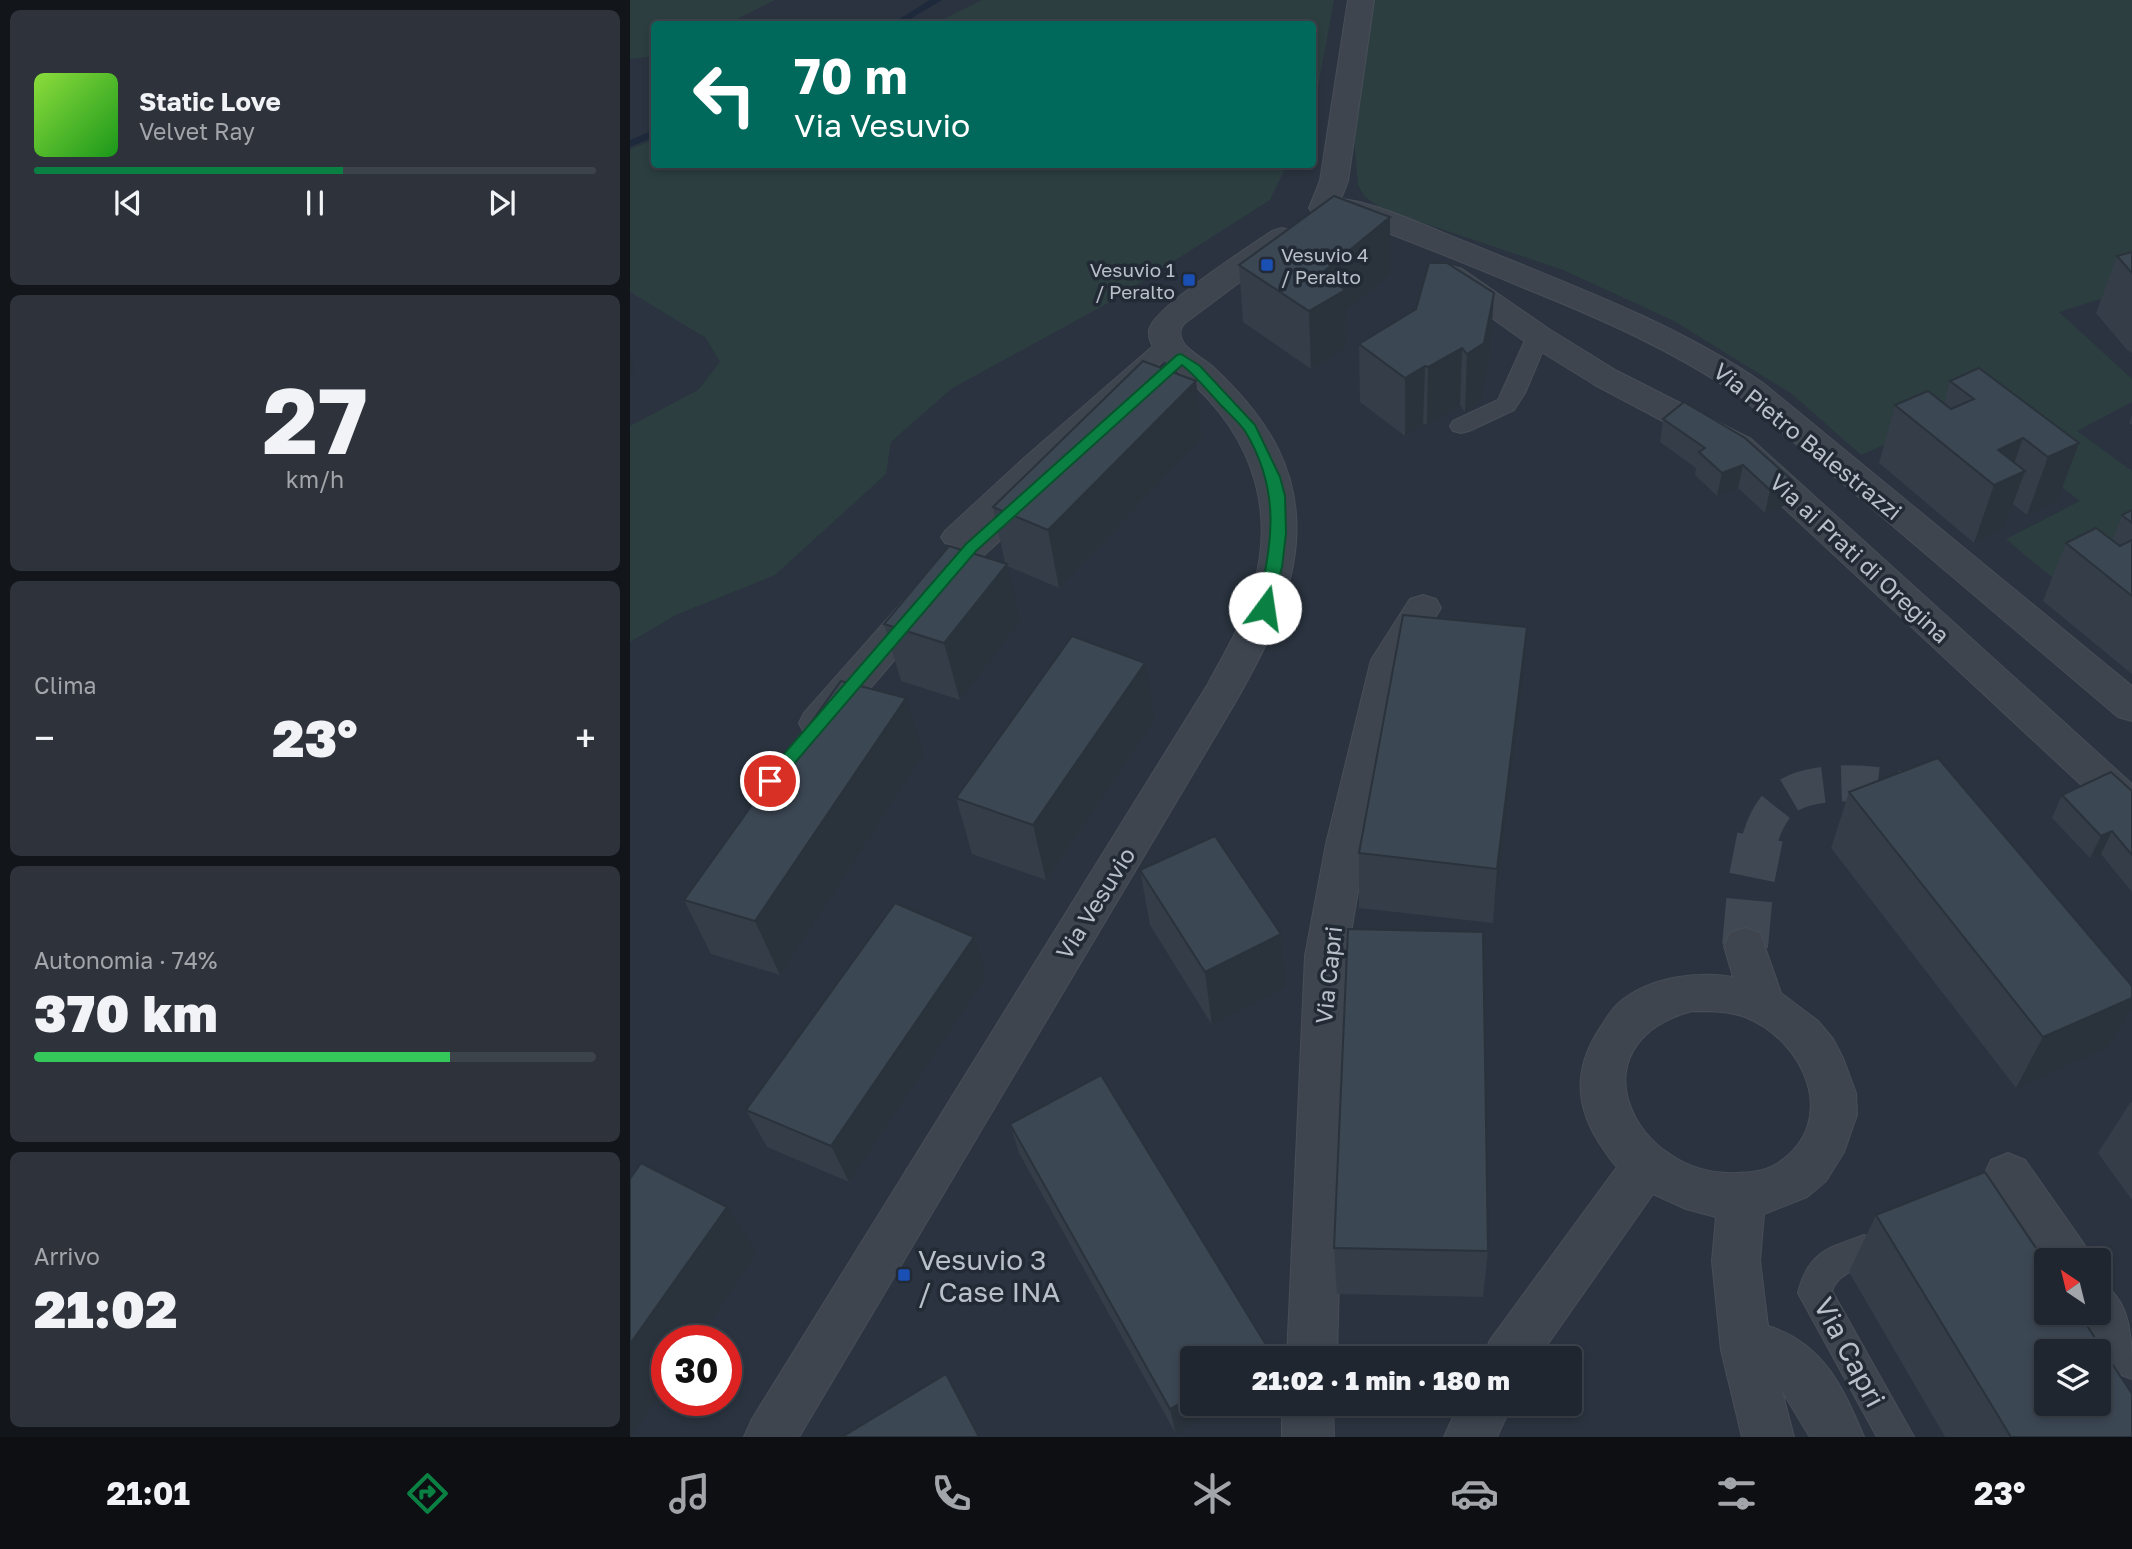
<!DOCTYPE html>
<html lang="it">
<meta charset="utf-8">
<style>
body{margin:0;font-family:"Golos Text",sans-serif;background:#2d323b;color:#f1f3f6;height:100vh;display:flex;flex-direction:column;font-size:26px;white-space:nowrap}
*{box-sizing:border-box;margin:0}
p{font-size:23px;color:#a2a5aa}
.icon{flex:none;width:38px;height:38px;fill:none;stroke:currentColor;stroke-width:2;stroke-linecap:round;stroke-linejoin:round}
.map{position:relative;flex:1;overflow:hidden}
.drawer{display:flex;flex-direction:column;gap:10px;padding:10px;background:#12151a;width:630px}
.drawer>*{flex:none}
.guide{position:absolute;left:21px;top:21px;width:665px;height:147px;border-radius:7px;box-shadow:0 4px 10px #0003,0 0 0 2px #3d434b;background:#00695c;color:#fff;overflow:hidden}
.needle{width:46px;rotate:325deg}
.tools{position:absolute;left:1404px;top:1248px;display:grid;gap:14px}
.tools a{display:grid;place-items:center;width:77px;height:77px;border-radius:7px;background:#20262f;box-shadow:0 4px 10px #0003,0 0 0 2px #3d434b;font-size:35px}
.speed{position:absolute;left:21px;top:1325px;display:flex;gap:14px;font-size:35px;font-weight:700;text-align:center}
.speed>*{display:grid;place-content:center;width:91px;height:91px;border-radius:50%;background:#20262f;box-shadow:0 4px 10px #0003,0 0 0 2px #3d434b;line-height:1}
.speed .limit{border:10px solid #d22;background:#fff;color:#111}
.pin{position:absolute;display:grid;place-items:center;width:60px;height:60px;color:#fff;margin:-30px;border:4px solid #fff;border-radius:50%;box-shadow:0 2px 7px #0007}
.me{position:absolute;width:77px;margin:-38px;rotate:14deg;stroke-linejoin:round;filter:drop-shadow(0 0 5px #0008)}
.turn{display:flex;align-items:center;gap:24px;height:147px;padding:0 28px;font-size:32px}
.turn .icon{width:91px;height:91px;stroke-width:2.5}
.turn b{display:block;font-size:49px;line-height:60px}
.big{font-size:52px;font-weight:800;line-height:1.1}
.drawer .card{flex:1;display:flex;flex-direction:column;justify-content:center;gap:10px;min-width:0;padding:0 24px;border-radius:10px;background:#2d323b}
.drawer .dial{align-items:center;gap:0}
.dial b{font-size:91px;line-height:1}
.song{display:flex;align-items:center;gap:21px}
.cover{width:84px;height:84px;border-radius:10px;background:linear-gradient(135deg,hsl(90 70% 55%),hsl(120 70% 35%))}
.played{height:7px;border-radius:4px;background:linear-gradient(90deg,#0b8043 55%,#3d434b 55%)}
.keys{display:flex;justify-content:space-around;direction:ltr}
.heat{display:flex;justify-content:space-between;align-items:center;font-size:38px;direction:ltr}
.charge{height:10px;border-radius:5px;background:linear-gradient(90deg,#34c759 74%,#3d434b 0)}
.trip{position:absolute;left:550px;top:1346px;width:402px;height:70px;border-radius:7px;background:#20262f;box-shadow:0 4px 10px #0003,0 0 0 2px #3d434b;font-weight:800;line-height:70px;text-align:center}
.menu{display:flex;height:112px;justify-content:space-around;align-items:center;background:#0d0f13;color:#a2a5aa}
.menu .icon{width:49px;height:49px}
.menu .active{color:#0b8043}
.menu b{font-size:32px;color:#f1f3f6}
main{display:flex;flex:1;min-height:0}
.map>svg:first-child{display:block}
.green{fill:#2c3e40}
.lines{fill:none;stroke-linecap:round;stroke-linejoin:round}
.stream{fill:#1e2a3c;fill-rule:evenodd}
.street-tunnel-far1{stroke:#404854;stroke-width:36;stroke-dasharray:36 18;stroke-linecap:butt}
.street-tunnel{stroke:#404854;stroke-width:46;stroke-dasharray:46 23;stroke-linecap:butt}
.lane-casing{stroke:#474e58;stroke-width:2}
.street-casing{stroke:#474e58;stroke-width:2}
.lane{fill:#3e454f;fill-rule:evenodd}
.street{fill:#3e454f;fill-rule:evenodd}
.wall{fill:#343d48}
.shaded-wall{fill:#2a323b}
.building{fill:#3c4754;stroke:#2a323b;stroke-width:2;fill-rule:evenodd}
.route{fill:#0b8043;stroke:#07532c;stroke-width:2}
.transit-dot{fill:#1a4fb4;stroke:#222a35;stroke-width:2.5}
.labels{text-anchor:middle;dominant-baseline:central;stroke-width:7;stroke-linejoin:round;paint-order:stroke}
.far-poi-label{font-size:19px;fill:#bac0c9;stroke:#222a35;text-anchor:start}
.street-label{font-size:23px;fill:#bac0c9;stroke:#222a35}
.near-poi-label{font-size:28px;fill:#bac0c9;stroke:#222a35;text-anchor:start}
.near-street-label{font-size:28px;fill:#bac0c9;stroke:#222a35}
</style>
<main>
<section class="drawer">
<div class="card">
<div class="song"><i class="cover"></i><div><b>Static Love</b><p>Velvet Ray</p></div></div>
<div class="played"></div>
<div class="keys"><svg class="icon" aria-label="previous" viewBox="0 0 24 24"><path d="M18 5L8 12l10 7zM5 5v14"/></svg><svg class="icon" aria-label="pause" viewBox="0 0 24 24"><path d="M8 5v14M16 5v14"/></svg><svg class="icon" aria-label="next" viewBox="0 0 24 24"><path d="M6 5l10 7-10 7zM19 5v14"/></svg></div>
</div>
<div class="card dial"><b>27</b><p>km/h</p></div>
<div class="card"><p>Clima</p>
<div class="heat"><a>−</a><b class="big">23°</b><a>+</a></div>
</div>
<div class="card"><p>Autonomia · 74%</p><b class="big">370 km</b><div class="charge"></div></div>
<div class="card"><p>Arrivo</p><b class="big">21:02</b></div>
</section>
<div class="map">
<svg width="1502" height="1437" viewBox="0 0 1502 1437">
<rect width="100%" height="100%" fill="#2a333f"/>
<g class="green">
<polygon points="0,0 145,0 97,24 24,24 24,56 0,59"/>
<polygon points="352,0 704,0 683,114 682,24 303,24"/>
<polygon points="740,0 1502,0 1502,289 1429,312 1502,379 1502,402 1447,431 1502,471 1502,559 1431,585 1376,539 1450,501 1332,411 1231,455 1162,394 1044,321 933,270 752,209 735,197 728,185 722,114"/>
<polygon points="24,140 24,164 657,165 640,200 478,303 321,389 261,442 256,474 145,575 46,615 0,642 0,426 68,390 90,362 76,338 0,292 0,149"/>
</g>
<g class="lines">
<g class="stream">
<polygon points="300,0 312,0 272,24 261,24"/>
<polygon points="24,130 24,137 0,147 0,140"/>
</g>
<path class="street-tunnel-far1" d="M1130,839C1134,825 1141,811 1151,801C1178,775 1258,782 1290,795"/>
<g class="street-tunnel">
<polyline points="1115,946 1121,882 1130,837"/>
<polyline points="1461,975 1502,1021"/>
</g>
<defs>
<g id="lane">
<polygon points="908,329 916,331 919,336 895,393 884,410 839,431 831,433 823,431 820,426 823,421 868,400 897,336 900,331"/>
<polygon points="538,338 546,340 549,345 546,350 409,469 331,543 323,545 315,543 311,537 315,531 393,459 530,340"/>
<path d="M1234,1235L1246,1240L1251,1251L1246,1262C1230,1268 1207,1273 1202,1291L1284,1437H1247L1168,1293C1178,1252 1198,1248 1234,1235Z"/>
</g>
<g id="street">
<path d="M718,0H744L718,181L711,199C743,201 805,230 836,242C938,284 1042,321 1133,383L1502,686V721L1488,717L1111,397C1043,350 969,318 892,287C830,261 768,236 704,213L693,217L683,214L679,208L690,181Z"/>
<path d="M652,228L662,231L667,237L662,243L555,323C550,328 549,335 553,342C559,352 573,358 582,366C608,390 632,417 648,449C692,538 650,623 606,701L169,1437H114L122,1419L578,684C591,659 606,635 616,609C651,518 626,437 553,375C541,364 517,351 519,330C522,309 620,246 642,231Z"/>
<polygon points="821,266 832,269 919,329 987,371 1121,439 1502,784 1502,824 1488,819 1097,455 965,385 897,343 810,281 806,275 810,269"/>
<polygon points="407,477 419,480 424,488 419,496 353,556 202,733 188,738 174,733 169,723 174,713 329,538 395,480"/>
<polygon points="793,595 806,599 811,608 778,661 736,844 717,956 707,1358 657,1358 675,956 696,844 741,660 780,599"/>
<path d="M1115,928L1130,933L1151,993L1188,1021L1203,1039L1213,1058L1226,1093L1227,1115L1214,1152L1196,1181L1177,1197L1134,1214L1130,1261L1138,1326C1193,1343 1213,1387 1234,1437H1180L1152,1391L1164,1437H1112L1091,1350L1082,1261L1086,1217L1056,1209L1023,1194L908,1358H853L860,1340L987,1167C979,1159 974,1150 968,1141C942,1099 946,1061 974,1022C979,1014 983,1007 991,1001C1021,977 1066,971 1103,977L1094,946L1100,933ZM1062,1011C1079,1011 1099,1011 1115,1017C1174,1040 1211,1121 1148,1163C1134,1172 1122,1172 1107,1173C1006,1178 939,1045 1062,1011Z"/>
<polygon points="1378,1153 1395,1160 1454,1244 1461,1260 1416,1260 1416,1270 1361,1190 1354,1175 1361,1160"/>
<path d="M1468,1281C1502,1299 1502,1338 1502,1379L1484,1372L1446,1312H1468Z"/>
<polygon points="652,1404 703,1404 704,1437 652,1437"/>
<polygon points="829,1404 882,1404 867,1437 814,1437"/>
</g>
</defs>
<use href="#lane" class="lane-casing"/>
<use href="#street" class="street-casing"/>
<use href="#lane" class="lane"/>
<use href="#street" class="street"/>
</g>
<g class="wall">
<polygon points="760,217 760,274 715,312 716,347 681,369 613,322 609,265"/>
<polygon points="1502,252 1502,353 1497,350 1466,313 1487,256"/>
<polygon points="864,293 860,350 851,400 835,412 830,405 797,425 793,423 775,436 730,402 729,344 786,309"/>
<polygon points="566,381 572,438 429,588 377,566 390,621 330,700 271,681 254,624 375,563 363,507"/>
<polygon points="1320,381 1449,443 1427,501 1397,515 1383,504 1374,528 1344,543 1249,463 1265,405 1314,403"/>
<polygon points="1054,402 1158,504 1135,513 1108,488 1087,496 1065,475 1066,468 1030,442 1033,419"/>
<polygon points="1502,415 1502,425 1499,423"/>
<polygon points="1502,510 1502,674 1413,601 1436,543 1482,540 1492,515"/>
<polygon points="892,685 863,923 729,908 729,853"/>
<polygon points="524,720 416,880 342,854 326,798"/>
<polygon points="293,754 150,975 81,954 54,900"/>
<polygon points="1502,791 1502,892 1471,854 1460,858 1422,818 1432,795"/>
<polygon points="1219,792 1502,986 1502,1007 1478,1047 1386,1088 1201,848"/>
<polygon points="510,870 651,934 655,987 582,1025 520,925"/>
<polygon points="356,977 219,1182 137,1147 116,1110"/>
<polygon points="1502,1102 1502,1200 1468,1153 1500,1103"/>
<polygon points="380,1124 562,1404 594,1404 546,1434 389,1153"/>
<polygon points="1246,1215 1502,1437 1315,1437 1219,1272"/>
<polygon points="704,1248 858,1251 853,1297 707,1294"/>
</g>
<g class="shaded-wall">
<polygon points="760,217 760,274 715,312 716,347 681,369 679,311 693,272"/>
<polygon points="864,293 860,350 851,400 835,412 837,354"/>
<polygon points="832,348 830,405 797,425 798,367"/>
<polygon points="0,357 5,370 0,373"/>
<polygon points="795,366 793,423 775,436 775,378"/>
<polygon points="566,381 572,438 429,588 418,530"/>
<polygon points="1393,438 1379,478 1395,471 1374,528 1344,543 1364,485 1368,450"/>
<polygon points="1449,443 1427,501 1397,515 1418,457"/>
<polygon points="1113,465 1108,488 1087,496 1092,473"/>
<polygon points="1163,481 1158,504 1135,513 1140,490"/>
<polygon points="377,564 390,621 330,700 314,643"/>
<polygon points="897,627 892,685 863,923 867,869"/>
<polygon points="515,663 524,720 416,880 403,825"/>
<polygon points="276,698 293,754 150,975 125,921"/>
<polygon points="1482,831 1471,854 1460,858 1471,836"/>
<polygon points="651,934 655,987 582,1025 575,972"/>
<polygon points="344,937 356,977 219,1182 201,1146"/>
<polygon points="1502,998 1502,1007 1478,1047 1386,1088 1413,1037"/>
<polygon points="97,1207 126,1254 67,1340 37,1340 37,1385 1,1437 0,1437 0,1344"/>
<polygon points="638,1348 639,1358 623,1358"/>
<polygon points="562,1396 562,1404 594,1404 546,1434 540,1409"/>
</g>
<g class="building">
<polygon points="704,196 760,217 693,272 715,290 679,311 609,265"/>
<polygon points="1502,252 1502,273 1487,256"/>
<polygon points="799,263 817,263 864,293 854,343 837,354 832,348 798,367 795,366 775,378 729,344 786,309"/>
<polygon points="513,361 566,381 418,530 363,507"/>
<polygon points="1349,368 1449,443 1418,457 1393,438 1368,450 1395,471 1364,485 1265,405 1298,391 1321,409 1344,399 1320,381"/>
<polygon points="1054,402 1115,438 1163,481 1140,490 1113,465 1092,473 1069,452 1075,448 1033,419"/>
<polygon points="1502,510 1502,523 1492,515"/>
<polygon points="1466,528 1490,546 1502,540 1502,596 1436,543"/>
<polygon points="319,546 377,564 314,643 254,624"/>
<polygon points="773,615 897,627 867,869 729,853"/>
<polygon points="442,636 515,663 403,825 326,798"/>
<polygon points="211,681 276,698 125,921 54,900"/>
<polygon points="1308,758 1502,986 1502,998 1413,1037 1219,792"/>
<polygon points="1481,772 1502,791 1502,855 1482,831 1471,836 1432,795"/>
<polygon points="585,836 651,934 575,972 510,870"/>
<polygon points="265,903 344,937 201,1146 116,1110"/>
<polygon points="718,929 853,932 858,1251 704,1248"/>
<polygon points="471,1075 638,1348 623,1358 562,1358 562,1396 540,1409 380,1124"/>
<polygon points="11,1163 97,1207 0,1344 0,1179"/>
<path d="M1355,1172L1416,1263V1312H1448L1502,1394V1437H1381L1246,1215ZM1416,1351H1468V1404H1416Z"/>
<polygon points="316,1374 349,1437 212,1437"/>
</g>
<path class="route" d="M551,354L570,366L625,425L650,477L655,496L656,533L652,567L640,611H629L627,608C643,544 651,490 615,431C608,421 597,412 589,403C577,390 566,376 552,365L346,551L145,786H134L131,781L134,777L336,544L547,355Z"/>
<g class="transit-dot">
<rect x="630" y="258" width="14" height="14" rx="3.5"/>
<rect x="552" y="273" width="14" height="14" rx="3.5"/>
<rect x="267" y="1268" width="14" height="14" rx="3.5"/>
</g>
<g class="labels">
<g class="far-poi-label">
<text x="651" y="254">Vesuvio 4<tspan x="651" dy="22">/ Peralto</tspan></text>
<text x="545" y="269" text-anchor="end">Vesuvio 1<tspan x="545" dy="22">/ Peralto</tspan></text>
</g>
<g class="street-label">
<text transform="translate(1178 441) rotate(39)">Via Pietro Balestrazzi</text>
<text transform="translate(1230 558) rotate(43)">Via ai Prati di Oregina</text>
<text transform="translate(465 903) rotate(-58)">Via Vesuvio</text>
<text transform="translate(698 975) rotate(-84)">Via Capri</text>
</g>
<g class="near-poi-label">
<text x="288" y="1259">Vesuvio 3<tspan x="288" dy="32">/ Case INA</tspan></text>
</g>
<g class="near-street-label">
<text transform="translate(1220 1352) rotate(62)">Via Capri</text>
</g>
</g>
</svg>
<div class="tools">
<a><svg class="needle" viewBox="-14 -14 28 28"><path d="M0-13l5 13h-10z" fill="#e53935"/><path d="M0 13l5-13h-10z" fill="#a2a5aa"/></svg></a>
<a><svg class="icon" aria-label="layers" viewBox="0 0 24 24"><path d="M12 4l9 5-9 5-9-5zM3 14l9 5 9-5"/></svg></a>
</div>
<div class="speed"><div class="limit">30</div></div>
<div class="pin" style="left:140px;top:781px;background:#d93025"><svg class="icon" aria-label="arrive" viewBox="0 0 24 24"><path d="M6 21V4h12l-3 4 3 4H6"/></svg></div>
<svg class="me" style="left:635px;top:608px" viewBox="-20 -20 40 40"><circle r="19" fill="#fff"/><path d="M0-13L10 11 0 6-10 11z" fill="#0b8043"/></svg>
<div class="trip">21:02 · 1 min · 180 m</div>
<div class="guide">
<div class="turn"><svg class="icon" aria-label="left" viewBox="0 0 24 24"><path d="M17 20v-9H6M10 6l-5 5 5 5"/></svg><div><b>70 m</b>Via Vesuvio</div></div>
</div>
</div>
</main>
<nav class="menu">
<b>21:01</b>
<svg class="icon active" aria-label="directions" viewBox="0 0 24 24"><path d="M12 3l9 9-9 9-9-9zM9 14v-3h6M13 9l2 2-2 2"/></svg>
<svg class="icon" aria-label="music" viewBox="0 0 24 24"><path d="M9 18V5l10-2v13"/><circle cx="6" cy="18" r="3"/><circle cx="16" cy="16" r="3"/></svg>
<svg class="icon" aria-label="phone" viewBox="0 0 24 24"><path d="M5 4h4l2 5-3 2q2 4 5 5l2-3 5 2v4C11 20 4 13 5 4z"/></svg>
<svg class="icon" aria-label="climate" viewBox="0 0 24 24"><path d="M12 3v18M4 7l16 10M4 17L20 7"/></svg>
<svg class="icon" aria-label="car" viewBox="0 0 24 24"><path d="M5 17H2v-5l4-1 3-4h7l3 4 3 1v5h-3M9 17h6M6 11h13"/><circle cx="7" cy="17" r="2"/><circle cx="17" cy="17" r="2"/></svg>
<svg class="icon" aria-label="filters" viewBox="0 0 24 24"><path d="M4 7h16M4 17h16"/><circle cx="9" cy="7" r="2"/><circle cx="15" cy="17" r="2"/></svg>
<b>23°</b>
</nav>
